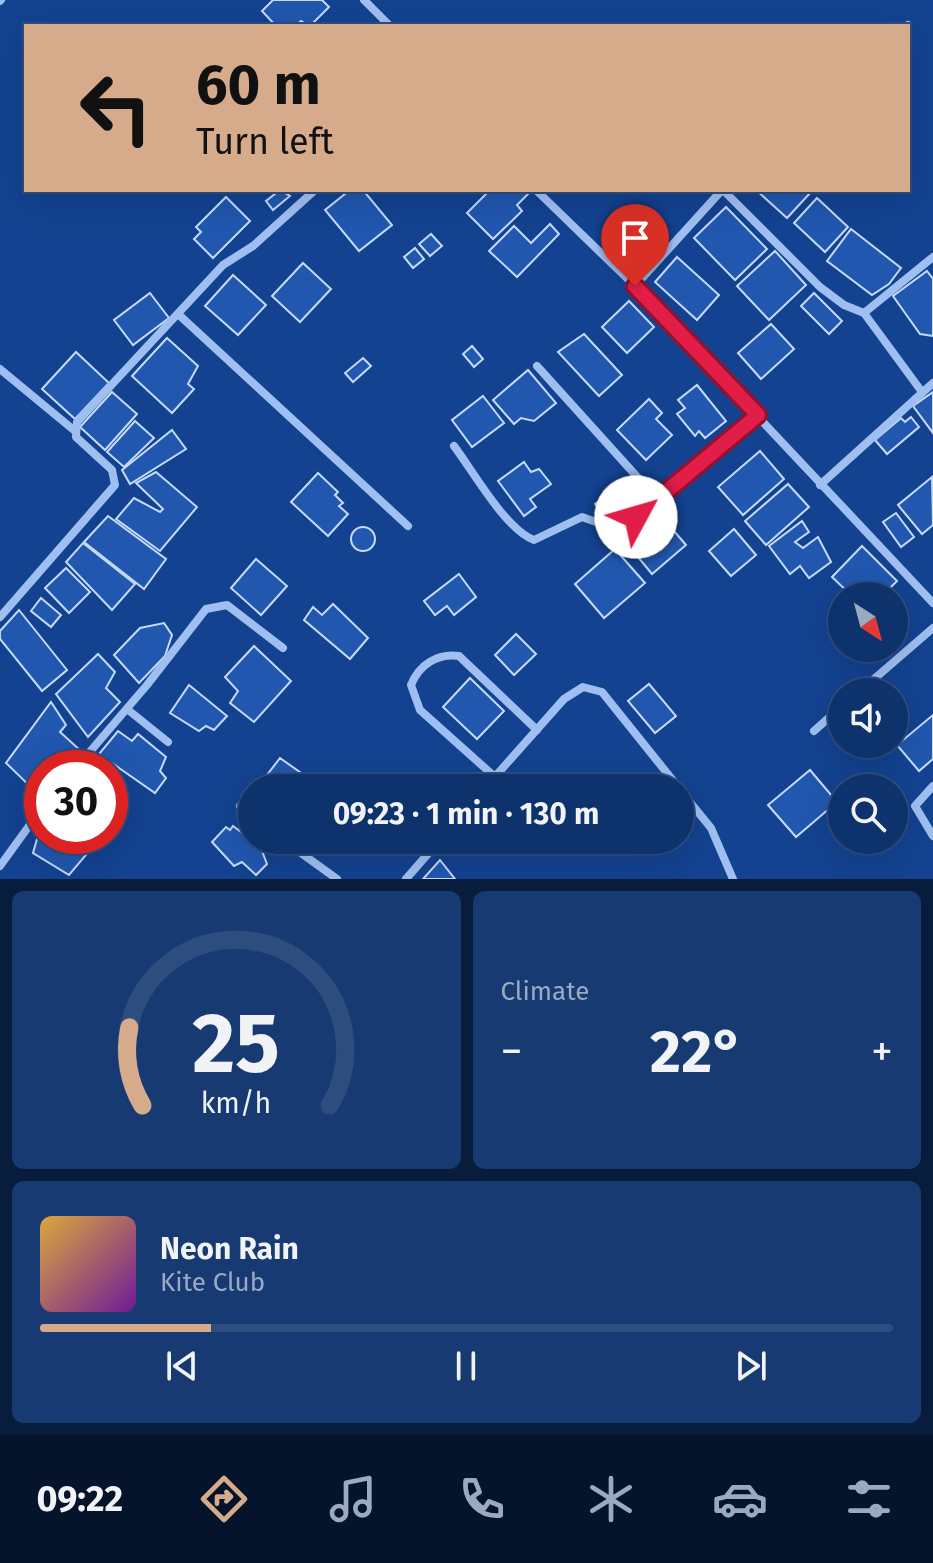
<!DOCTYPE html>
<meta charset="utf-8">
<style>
body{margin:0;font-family:"Fira Sans",sans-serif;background:#173a72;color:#f1f3f6;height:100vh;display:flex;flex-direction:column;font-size:30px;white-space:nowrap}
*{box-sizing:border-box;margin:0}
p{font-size:26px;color:#9baac2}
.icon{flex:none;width:44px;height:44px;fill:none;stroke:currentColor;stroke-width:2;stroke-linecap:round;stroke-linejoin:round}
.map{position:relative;height:879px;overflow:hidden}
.panel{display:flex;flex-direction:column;gap:12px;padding:12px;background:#081c3b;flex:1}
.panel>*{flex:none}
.banner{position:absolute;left:24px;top:24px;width:886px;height:168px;border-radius:0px;box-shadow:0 8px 32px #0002,0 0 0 2px #2e4d7f;background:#d6ab8b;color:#111;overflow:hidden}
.needle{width:52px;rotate:144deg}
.tools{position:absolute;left:828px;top:582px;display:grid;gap:16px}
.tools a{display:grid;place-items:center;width:80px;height:80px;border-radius:50%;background:#0e326c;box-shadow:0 8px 32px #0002,0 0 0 2px #2e4d7f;font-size:40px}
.speed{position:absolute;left:24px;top:750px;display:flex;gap:16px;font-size:40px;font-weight:700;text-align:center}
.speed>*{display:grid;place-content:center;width:104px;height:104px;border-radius:50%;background:#0e326c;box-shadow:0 8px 32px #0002,0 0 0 2px #2e4d7f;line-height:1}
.speed .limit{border:12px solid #d22;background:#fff;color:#111}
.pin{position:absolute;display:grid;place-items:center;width:68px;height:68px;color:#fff;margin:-82px -34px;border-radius:50% 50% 50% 0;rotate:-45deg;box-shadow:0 0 8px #0007}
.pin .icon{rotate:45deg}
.me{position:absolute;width:88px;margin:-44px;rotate:51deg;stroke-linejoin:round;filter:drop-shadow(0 0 6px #0008)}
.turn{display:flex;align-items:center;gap:28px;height:168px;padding:0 40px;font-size:36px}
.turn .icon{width:104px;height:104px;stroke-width:2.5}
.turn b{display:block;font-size:56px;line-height:68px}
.big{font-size:60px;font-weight:700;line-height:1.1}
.panel .card{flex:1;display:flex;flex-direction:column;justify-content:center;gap:12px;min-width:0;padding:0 28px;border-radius:12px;background:#173a72}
.panel .dial{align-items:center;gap:0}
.dial svg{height:208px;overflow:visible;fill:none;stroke:#2e4d7f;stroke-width:7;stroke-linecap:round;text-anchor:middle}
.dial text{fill:#f1f3f6;stroke:none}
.song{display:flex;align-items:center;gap:24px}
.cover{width:96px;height:96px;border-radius:12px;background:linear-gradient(135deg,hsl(40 70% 55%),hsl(280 70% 35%))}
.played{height:8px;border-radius:4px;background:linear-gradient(90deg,#d6ab8b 20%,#2e4d7f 20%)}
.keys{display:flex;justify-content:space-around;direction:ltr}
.heat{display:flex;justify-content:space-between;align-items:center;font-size:44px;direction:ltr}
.panel .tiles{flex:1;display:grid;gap:12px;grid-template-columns:1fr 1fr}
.card:last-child{grid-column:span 2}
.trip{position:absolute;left:238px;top:774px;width:456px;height:80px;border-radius:40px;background:#0e326c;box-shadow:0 8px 32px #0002,0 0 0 2px #2e4d7f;font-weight:700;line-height:80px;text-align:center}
.menu{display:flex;height:128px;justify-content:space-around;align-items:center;background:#06142b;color:#9baac2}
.menu .icon{width:56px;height:56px}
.menu .on{color:#d6ab8b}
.menu b{font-size:36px;color:#f1f3f6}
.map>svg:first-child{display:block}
.building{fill:#2157af;stroke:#c6dbfc;stroke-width:2}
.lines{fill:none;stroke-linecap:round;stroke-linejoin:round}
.minor{stroke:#9fbff1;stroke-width:8}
.route-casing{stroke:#92132f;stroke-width:20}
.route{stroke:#e11d48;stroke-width:14}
</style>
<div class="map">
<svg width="933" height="879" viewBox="0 0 933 879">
<rect width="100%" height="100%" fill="#134290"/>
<g class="building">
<polygon points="273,0 322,0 329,7 310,26 301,21 295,26 276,26 262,11"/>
<polygon points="280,190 290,196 273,210 266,201"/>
<polygon points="350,190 363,190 392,225 359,251 325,210"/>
<polygon points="490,190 524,190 528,194 517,205 522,211 493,239 467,213"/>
<polygon points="756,190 810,190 811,192 787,218"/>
<polygon points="226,197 250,221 213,258 194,239 201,232 196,227"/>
<polygon points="817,198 848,227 825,252 794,223"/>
<polygon points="726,207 767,249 735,280 694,238"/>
<polygon points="550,224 559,234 517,277 489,251 514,226 531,243"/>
<polygon points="851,229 901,268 889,284 872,295 827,261"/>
<polygon points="431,234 442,246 430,256 419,244"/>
<polygon points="415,248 424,259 413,268 404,257"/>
<polygon points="775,251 806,285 769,320 737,286"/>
<polygon points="677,257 719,295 697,320 655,282"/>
<polygon points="303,263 331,289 300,322 272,296"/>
<polygon points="927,271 933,279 933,336 920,334 893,296"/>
<polygon points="233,275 266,305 238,335 205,306"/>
<polygon points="150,293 169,318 133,345 114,320"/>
<polygon points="814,293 842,321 829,334 801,306"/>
<polygon points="629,301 654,327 627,353 602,327"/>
<polygon points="771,324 794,349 761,379 738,353"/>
<polygon points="584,334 622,375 599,396 558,352"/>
<polygon points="167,338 198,366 188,384 194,389 172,413 132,376"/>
<polygon points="472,346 483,359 474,367 463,354"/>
<polygon points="76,352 109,383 75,419 42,389"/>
<polygon points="363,358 371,366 353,382 345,373"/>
<polygon points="528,370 556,403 534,421 521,418 514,424 493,400"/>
<polygon points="697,385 726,421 705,438 699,431 695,436 677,414 685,408 678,400"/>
<polygon points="112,392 137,414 105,450 80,427"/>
<polygon points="933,392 933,433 913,406"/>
<polygon points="483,396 504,423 472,447 452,420"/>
<polygon points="649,399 662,413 656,419 672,435 646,460 617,430"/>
<polygon points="911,417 919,427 887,454 875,440 901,418 905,422"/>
<polygon points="135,421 154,438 124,467 107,452"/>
<polygon points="172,430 186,449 130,484 122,470"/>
<polygon points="760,451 784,479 743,515 718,487"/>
<polygon points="524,462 531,472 539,469 551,484 530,499 536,507 524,516 498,481"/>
<polygon points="156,472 197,507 160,551 116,519 134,498 160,512 163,509 136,483"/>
<polygon points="318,473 338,492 335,495 343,503 339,506 348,514 328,536 291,502"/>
<polygon points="932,477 933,525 922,534 898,505"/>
<polygon points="788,484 809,507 766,545 745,521"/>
<polygon points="617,488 627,502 606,518 595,504"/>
<polygon points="657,511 686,545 652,574 623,539"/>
<polygon points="896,513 914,537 901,547 883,522"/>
<polygon points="108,516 166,559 144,589 84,542"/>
<polygon points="802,521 809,532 795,542 803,548 818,537 831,562 809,578 800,566 790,574 769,546"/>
<circle cx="363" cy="539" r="12"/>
<polygon points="734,529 756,555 731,576 709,551"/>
<polygon points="83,543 135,584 112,610 66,562"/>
<polygon points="862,546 897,581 882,596 852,596 832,577"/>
<polygon points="615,549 645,583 604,618 575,584"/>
<polygon points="256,559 287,586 261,615 231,588"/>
<polygon points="66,568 90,592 69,613 45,588"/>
<polygon points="459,574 476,597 454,615 447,606 435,615 424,601"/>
<polygon points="41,598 61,615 51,627 31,611"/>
<polygon points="333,604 368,638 350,659 304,620 313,607 322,615"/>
<polygon points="19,610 67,670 42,691 0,639 0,631"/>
<polygon points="164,623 172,635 165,656 139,683 114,655 140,628"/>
<polygon points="516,634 536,654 514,675 495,655"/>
<polygon points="254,646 291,681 254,722 230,703 238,691 225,677"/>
<polygon points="98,654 115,672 106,688 120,702 88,737 56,694"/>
<polygon points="470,678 504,711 477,739 443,707"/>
<polygon points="649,684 676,716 655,733 628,701"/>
<polygon points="189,685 227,716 214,730 206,726 199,731 170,713"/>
<polygon points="51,702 66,725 60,732 81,751 67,768 42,768 42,798 6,763"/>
<polygon points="933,715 933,759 919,771 897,745"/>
<polygon points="118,731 132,741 138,734 166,757 160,771 166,778 155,793 99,754"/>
<polygon points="280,758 311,780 304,788 257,788"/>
<polygon points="810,770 837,802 796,837 768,805"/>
<polygon points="233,826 260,846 267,864 256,875 242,862 234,866 212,842 226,827 230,830"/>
<polygon points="39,832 58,839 102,836 69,875 33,853"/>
<polygon points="440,860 455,879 423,879"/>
</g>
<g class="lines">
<g class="minor">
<polyline points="364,0 390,26"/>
<polyline points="0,1 1,0"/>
<polyline points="907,26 908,25"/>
<polyline points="536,190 635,286 933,603"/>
<polyline points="723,190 820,287 844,305 864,313 922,392"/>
<polyline points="635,286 722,190"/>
<polyline points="864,313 933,257"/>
<polyline points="178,314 408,526"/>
<polyline points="537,366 658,500"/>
<polyline points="0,369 75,431"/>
<path d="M454,446C473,471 506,530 534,540L582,517L619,530L758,415"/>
<polyline points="820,485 933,383"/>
<polyline points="0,617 115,485 112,470 76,437 77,422 223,265 253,246 315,190"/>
<polyline points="859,692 933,628"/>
<polyline points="127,709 168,742"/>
<polyline points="814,731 842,706"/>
<polyline points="76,768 147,685 206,609 227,605 283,648"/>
<path d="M495,777L420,710L411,685C419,665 437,653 459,656L537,730"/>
<polyline points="933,786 915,806 933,836"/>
<polyline points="485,788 564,699 583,687 602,692 679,788"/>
<polyline points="680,790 711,828 733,879"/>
<polyline points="240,806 252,816"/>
<polyline points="283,840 337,879"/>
<polyline points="0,866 42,808"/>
<polyline points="406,879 440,840"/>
</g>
</g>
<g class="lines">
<defs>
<polyline id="route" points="635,286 758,415 636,517"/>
</defs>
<use href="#route" class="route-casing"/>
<use href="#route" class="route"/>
</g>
</svg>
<div class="tools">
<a><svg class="needle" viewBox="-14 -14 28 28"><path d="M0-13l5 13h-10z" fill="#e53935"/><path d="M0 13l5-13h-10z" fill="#9baac2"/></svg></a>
<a><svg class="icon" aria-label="sound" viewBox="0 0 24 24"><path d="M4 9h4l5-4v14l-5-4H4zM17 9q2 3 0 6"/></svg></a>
<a><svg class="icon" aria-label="search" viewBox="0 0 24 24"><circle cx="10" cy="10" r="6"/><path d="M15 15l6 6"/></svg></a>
</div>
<div class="speed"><div class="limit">30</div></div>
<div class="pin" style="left:635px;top:286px;background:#d93025"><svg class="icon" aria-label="arrive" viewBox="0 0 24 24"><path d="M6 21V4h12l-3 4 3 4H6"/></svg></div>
<svg class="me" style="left:636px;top:517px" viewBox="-20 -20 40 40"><circle r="19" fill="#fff"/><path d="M0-13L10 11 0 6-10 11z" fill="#e11d48"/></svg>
<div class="trip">09:23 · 1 min · 130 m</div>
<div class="banner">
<div class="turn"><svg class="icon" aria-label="left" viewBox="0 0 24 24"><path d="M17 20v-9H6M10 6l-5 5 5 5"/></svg><div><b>60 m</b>Turn left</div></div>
</div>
</div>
<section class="panel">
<div class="tiles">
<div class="card dial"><svg viewBox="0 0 100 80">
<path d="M14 69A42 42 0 1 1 86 69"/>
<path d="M14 69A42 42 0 0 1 9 39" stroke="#d6ab8b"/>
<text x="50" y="56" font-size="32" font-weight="700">25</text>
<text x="50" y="72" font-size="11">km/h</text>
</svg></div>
<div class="card"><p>Climate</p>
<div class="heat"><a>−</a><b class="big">22°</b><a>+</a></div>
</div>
<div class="card">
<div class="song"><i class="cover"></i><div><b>Neon Rain</b><p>Kite Club</p></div></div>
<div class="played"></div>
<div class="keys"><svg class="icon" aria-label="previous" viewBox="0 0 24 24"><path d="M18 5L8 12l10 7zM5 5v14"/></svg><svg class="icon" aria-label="pause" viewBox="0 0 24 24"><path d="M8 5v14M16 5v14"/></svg><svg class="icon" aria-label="next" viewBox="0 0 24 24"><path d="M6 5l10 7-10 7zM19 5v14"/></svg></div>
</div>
</div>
</section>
<nav class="menu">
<b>09:22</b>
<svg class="icon on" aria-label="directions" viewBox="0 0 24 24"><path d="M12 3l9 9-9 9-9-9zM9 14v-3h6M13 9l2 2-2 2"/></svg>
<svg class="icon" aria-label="music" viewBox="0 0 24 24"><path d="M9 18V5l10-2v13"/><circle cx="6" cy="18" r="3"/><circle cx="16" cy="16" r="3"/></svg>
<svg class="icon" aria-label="phone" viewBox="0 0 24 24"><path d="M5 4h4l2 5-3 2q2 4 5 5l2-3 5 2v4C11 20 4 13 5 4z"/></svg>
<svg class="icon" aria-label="climate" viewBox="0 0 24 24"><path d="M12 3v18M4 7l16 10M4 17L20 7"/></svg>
<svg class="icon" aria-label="car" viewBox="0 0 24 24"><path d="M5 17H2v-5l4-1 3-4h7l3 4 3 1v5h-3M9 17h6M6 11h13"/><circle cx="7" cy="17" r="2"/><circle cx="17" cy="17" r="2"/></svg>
<svg class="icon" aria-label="filters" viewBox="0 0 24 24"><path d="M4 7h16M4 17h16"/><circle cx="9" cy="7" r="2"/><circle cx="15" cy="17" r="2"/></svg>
</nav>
